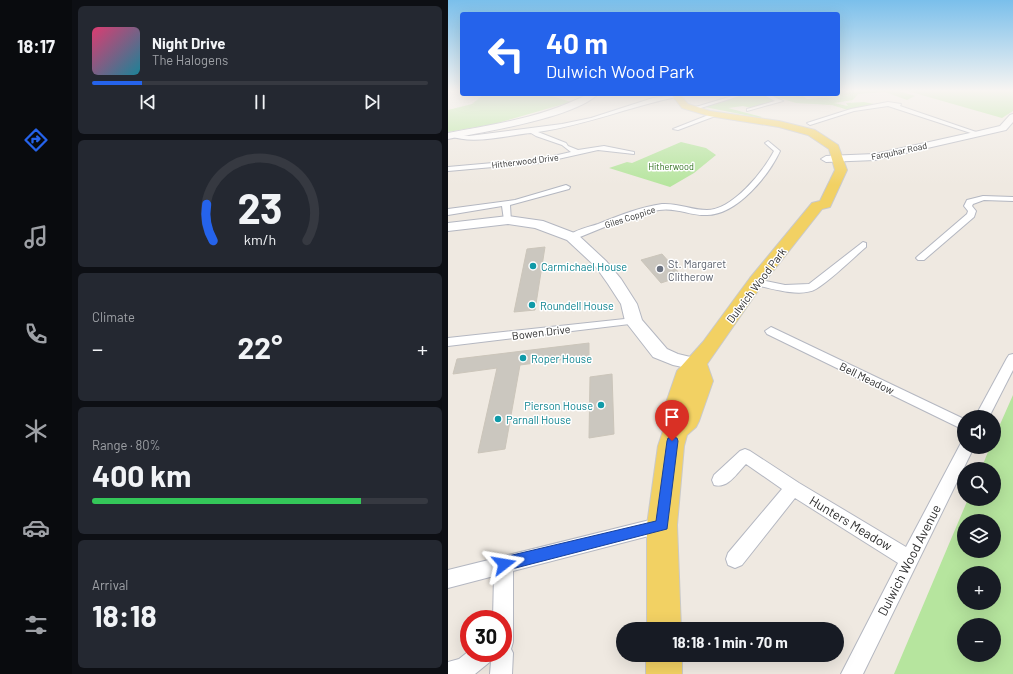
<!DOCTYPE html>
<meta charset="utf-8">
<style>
body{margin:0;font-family:Barlow,sans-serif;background:#242831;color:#f1f3f6;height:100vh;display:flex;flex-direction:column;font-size:15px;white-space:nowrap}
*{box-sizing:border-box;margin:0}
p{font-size:13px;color:#9ea1a6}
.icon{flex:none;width:22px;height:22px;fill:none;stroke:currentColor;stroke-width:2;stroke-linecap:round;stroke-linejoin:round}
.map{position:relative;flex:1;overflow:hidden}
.sheet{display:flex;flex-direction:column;gap:6px;padding:6px;background:#0d0f14;width:376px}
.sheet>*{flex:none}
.guide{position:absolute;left:12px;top:12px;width:380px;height:84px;border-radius:4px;box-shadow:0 4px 16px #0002;background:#2563eb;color:#fff;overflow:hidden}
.fabs{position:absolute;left:509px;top:410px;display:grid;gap:8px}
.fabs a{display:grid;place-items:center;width:44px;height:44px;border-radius:50%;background:#171b24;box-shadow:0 4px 16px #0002;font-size:20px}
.speed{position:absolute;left:12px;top:610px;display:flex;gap:8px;font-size:20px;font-weight:700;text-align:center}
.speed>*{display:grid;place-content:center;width:52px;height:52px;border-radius:50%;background:#171b24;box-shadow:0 4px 16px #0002;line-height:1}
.speed .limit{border:6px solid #d22;background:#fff;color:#111}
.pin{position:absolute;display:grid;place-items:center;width:34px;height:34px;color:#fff;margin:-41px -17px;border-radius:50% 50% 50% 0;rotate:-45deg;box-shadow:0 0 4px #0007}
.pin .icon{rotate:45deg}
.me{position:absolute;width:44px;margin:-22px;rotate:76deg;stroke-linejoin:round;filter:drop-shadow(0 0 3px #0008)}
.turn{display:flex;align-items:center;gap:14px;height:84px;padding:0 20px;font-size:18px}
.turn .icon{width:52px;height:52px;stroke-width:2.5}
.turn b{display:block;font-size:28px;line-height:34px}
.big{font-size:30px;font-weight:700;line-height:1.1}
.sheet .tile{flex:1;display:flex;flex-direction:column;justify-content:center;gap:6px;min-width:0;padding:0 14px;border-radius:6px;background:#242831}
.sheet .dial{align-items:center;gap:0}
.dial svg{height:104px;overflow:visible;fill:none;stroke:#363941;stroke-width:7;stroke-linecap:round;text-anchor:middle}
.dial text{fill:#f1f3f6;stroke:none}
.song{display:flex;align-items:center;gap:12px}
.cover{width:48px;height:48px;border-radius:6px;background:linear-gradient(135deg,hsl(340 70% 55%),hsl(190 70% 35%))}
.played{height:4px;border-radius:2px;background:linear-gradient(90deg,#2563eb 15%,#363941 15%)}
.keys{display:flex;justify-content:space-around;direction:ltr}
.heat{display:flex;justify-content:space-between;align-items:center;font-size:22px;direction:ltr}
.charge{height:6px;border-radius:3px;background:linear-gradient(90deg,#34c759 80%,#363941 0)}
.trip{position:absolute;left:168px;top:622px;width:228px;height:40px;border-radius:20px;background:#171b24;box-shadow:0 4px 16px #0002;font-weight:700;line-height:40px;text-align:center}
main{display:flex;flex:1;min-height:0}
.tabs{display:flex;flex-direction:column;width:72px;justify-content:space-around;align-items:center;background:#090b0e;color:#9ea1a6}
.tabs .icon{width:28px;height:28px}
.tabs .active{color:#2563eb}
.tabs b{font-size:18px;color:#f1f3f6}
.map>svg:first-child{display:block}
.green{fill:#b6e59e;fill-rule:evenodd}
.building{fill:#cbc7bf;stroke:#cbc5ba}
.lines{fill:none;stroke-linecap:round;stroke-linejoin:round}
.street-casing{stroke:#b4b7c1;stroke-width:2}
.secondary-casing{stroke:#b4b7c1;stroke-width:2}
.primary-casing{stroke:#c9c9c9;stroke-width:2}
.street{fill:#fff;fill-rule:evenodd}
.secondary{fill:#fff;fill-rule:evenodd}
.primary{fill:#f2d163;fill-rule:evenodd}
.route{fill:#2563eb;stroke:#184099}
.culture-dot{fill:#0f9aa8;stroke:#fff;stroke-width:1.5}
.worship-dot{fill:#6b7280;stroke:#fff;stroke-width:1.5}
.labels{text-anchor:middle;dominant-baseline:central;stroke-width:3;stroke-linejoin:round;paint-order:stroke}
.far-street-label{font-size:9px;fill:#2e2e2e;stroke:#fff}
.far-park-label{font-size:9px;fill:#2c6e1b;stroke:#fff}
.worship-label{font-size:11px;fill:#5b616d;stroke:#fff;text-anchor:start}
.culture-label{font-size:11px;fill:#0d838f;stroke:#fff;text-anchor:start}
.street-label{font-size:11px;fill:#2e2e2e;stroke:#fff}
.near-street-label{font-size:13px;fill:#2e2e2e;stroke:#fff}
</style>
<main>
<nav class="tabs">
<b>18:17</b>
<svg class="icon active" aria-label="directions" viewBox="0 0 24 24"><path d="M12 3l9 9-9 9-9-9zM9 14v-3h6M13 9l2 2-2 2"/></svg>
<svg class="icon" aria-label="music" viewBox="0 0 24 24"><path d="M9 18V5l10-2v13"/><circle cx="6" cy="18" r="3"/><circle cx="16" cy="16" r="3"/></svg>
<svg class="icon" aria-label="phone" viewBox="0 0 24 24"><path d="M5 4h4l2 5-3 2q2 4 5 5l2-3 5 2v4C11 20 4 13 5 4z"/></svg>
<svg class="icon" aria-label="climate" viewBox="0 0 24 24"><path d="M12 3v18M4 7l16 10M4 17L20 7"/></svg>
<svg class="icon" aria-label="car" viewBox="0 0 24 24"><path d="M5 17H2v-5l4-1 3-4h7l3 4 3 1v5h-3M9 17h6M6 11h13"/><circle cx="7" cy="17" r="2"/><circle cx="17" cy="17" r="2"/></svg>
<svg class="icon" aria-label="filters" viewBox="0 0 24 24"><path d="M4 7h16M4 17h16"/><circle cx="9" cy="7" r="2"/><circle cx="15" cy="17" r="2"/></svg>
</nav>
<section class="sheet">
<div class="tile">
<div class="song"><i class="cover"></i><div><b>Night Drive</b><p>The Halogens</p></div></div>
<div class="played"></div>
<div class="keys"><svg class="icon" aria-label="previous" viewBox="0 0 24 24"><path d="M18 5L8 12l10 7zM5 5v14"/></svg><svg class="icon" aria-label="pause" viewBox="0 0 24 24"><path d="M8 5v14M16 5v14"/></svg><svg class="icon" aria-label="next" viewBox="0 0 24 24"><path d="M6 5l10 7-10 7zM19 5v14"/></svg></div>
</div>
<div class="tile dial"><svg viewBox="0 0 100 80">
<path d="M14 69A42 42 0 1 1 86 69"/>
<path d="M14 69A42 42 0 0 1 9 41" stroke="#2563eb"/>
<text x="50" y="56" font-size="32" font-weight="700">23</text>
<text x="50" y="72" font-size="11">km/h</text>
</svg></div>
<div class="tile"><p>Climate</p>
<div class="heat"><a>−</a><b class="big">22°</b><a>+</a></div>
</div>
<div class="tile"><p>Range · 80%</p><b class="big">400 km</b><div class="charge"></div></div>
<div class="tile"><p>Arrival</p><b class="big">18:18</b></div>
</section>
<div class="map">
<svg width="565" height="674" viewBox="0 0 565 674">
<rect width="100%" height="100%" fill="#efe9e1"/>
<g class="green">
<polygon points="390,90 448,90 467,96 459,100 437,92 410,94 405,100 386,103 400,106 398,103 416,102 431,105 400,110 384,105 348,103 319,94 352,94 359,99 389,97 384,94 390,94"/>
<polygon points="456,90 565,90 565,111 554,118"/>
<polygon points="36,94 97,94 123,102 46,124 0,132 0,110 24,104"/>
<polygon points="296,94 316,94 332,101 307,109 295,106 280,108 314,117 312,118 252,106"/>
<polygon points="233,142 258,148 268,155 246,173 222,187 161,168 179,162 184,163"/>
<path d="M565,395V674H446L520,499H546V469H533L542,447H546V438ZM516,521H546V551H516ZM516,573H546V603H516ZM516,625H546V655H516Z"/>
</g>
<g class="building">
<polygon points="97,247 87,310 66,312 79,249"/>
<polygon points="214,254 222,263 234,276 213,283 193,260"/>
<polygon points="141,343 141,356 72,365 57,449 30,453 49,368 5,374 9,359"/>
<polygon points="164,374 166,434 141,438 142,377"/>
</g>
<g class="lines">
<defs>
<g id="street">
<polygon points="291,94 298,94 246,110 241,109"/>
<polygon points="314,94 320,94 335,101 299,111 299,109 327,101"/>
<polygon points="346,94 352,94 352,95 350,96"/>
<path d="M226,95L228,97C181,107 138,125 90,132L118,143L120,146L130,150L156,146L186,152V154L150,150L92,163L0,171V167L92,159L123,152L114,145L88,136L83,133C61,135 24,145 3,136V134L21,136L114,124L143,118L205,98Z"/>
<polygon points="440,102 453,104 452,106 534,134 529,135 440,106 406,111 362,125 359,123 403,109"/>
<polygon points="268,112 270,115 230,130 225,129"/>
<path d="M320,141L332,151C321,175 289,215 259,215C243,216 228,207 211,210C182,215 155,228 127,239L124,240L119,237C126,230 141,227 150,224C170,216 192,207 214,204C230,203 244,210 259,210C284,210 315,172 326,151L317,143Z"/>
<polygon points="118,185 122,187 121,189 62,205 63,222 60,223 56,220 54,206 0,215 0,209 67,200"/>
<polygon points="535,196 565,197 565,201 536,200 525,204 524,206 528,211 526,217 476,260 470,260 468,258 470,256 519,214 520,211 516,206 519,200"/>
<path d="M415,242L418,243V247C404,259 383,280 368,289C353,298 320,288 304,284L303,282L308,279L337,285L361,284Z"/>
<polygon points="186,318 192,321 190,323 0,346 0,338"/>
<polygon points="323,327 516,419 516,430 319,334 317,331"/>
<polygon points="565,354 565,370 541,417 527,417 559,358 561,355"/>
<path d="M516,442V447H526L415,674H393L450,563L347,498L294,565L287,568L280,565L278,559L280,553L334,489L298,464C289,473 280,489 266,485L264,480L266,475L292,451L297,449L302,451L351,483L458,547L513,443Z"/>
<polygon points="214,517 220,519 223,525 220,531 65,571 65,642 63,649 65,653 64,674 42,674 43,661 27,674 0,674 0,662 11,659 21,651 21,653 55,653 55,619 45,619 46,576 0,588 0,570"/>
</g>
<g id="secondary">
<path d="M140,94H150C126,118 35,132 0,139V133C48,124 97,117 140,94Z"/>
<polygon points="565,114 565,122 558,130 427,160 378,162 373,159 378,156 427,154 531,131 552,126 562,115"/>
<polygon points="60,216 95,221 129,234 158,261 173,279 189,304 194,320 219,349 230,354 255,360 258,364 255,368 248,370 225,365 205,357 177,321 173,304 160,284 148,267 119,240 87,228 60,224 0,231 0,223"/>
</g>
<g id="primary">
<polygon points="223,94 231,94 240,104 262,111 331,121 367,130 390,145 399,170 382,207 374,209 314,285 259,364 265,381 251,421 248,427 239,435 236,446 229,525 233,629 199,629 199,525 210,446 215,431 211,423 229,371 255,342 302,278 364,203 372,201 387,170 381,149 360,135 331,127 261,116 234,108"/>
<rect x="198" y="655" width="36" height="19"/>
</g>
</defs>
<use href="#street" class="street-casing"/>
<use href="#secondary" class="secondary-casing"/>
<use href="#primary" class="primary-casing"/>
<use href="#street" class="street"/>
<use href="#secondary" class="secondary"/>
<use href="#primary" class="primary"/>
</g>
<linearGradient id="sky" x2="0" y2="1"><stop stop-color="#7abfeb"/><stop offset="0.49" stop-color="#f8f5f2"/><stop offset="1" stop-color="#f8f5f2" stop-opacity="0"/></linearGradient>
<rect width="565" height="185" fill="url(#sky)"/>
<polygon class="route" points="224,437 229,438 230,441 219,529 56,571 51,569 49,564 51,559 56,557 208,521 219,441 220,438"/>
<g class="culture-dot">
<circle cx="85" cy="266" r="4"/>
<circle cx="84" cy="305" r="4"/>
<circle cx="75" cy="358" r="4"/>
<circle cx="153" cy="405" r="4"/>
<circle cx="50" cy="419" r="4"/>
</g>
<circle class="worship-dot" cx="212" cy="269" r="4"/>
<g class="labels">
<g class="far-street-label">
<text transform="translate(451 151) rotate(-12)">Farquhar Road</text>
<text transform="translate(77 161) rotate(-7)">Hitherwood Drive</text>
<text transform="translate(182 217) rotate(-18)">Giles Coppice</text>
</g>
<g class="far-park-label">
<text x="223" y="166">Hitherwood</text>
</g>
<g class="worship-label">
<text x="220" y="263">St. Margaret<tspan x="220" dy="13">Clitherow</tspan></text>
</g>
<g class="culture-label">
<text x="93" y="266">Carmichael House</text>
<text x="92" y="305">Roundell House</text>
<text x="83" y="358">Roper House</text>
<text x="145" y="405" text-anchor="end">Pierson House</text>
<text x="58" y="419">Parnall House</text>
</g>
<g class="street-label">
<text transform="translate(308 285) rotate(-53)">Dulwich Wood Park</text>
<text transform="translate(93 332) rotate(-7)">Bowen Drive</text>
<text transform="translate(419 378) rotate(26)">Bell Meadow</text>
</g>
<g class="near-street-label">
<text transform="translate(403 523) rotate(31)">Hunters Meadow</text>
<text transform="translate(461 560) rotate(-63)">Dulwich Wood Avenue</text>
</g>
</g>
</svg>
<div class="fabs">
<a><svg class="icon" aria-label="sound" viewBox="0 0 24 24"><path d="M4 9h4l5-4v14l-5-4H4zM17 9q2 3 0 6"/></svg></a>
<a><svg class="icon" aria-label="search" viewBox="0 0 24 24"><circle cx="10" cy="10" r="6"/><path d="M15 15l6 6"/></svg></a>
<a><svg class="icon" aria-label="layers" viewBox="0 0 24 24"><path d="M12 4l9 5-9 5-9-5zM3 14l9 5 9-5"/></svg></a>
<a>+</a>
<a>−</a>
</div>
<div class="speed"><div class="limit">30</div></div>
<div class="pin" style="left:224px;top:441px;background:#d93025"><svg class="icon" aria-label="arrive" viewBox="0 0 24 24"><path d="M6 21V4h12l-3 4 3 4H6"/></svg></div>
<svg class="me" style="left:56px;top:564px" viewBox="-20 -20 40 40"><path d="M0-17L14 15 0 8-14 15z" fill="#2563eb" stroke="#fff" stroke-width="4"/></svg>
<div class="trip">18:18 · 1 min · 70 m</div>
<div class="guide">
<div class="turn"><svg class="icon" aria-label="left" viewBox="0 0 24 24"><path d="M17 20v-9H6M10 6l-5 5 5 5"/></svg><div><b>40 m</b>Dulwich Wood Park</div></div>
</div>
</div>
</main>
